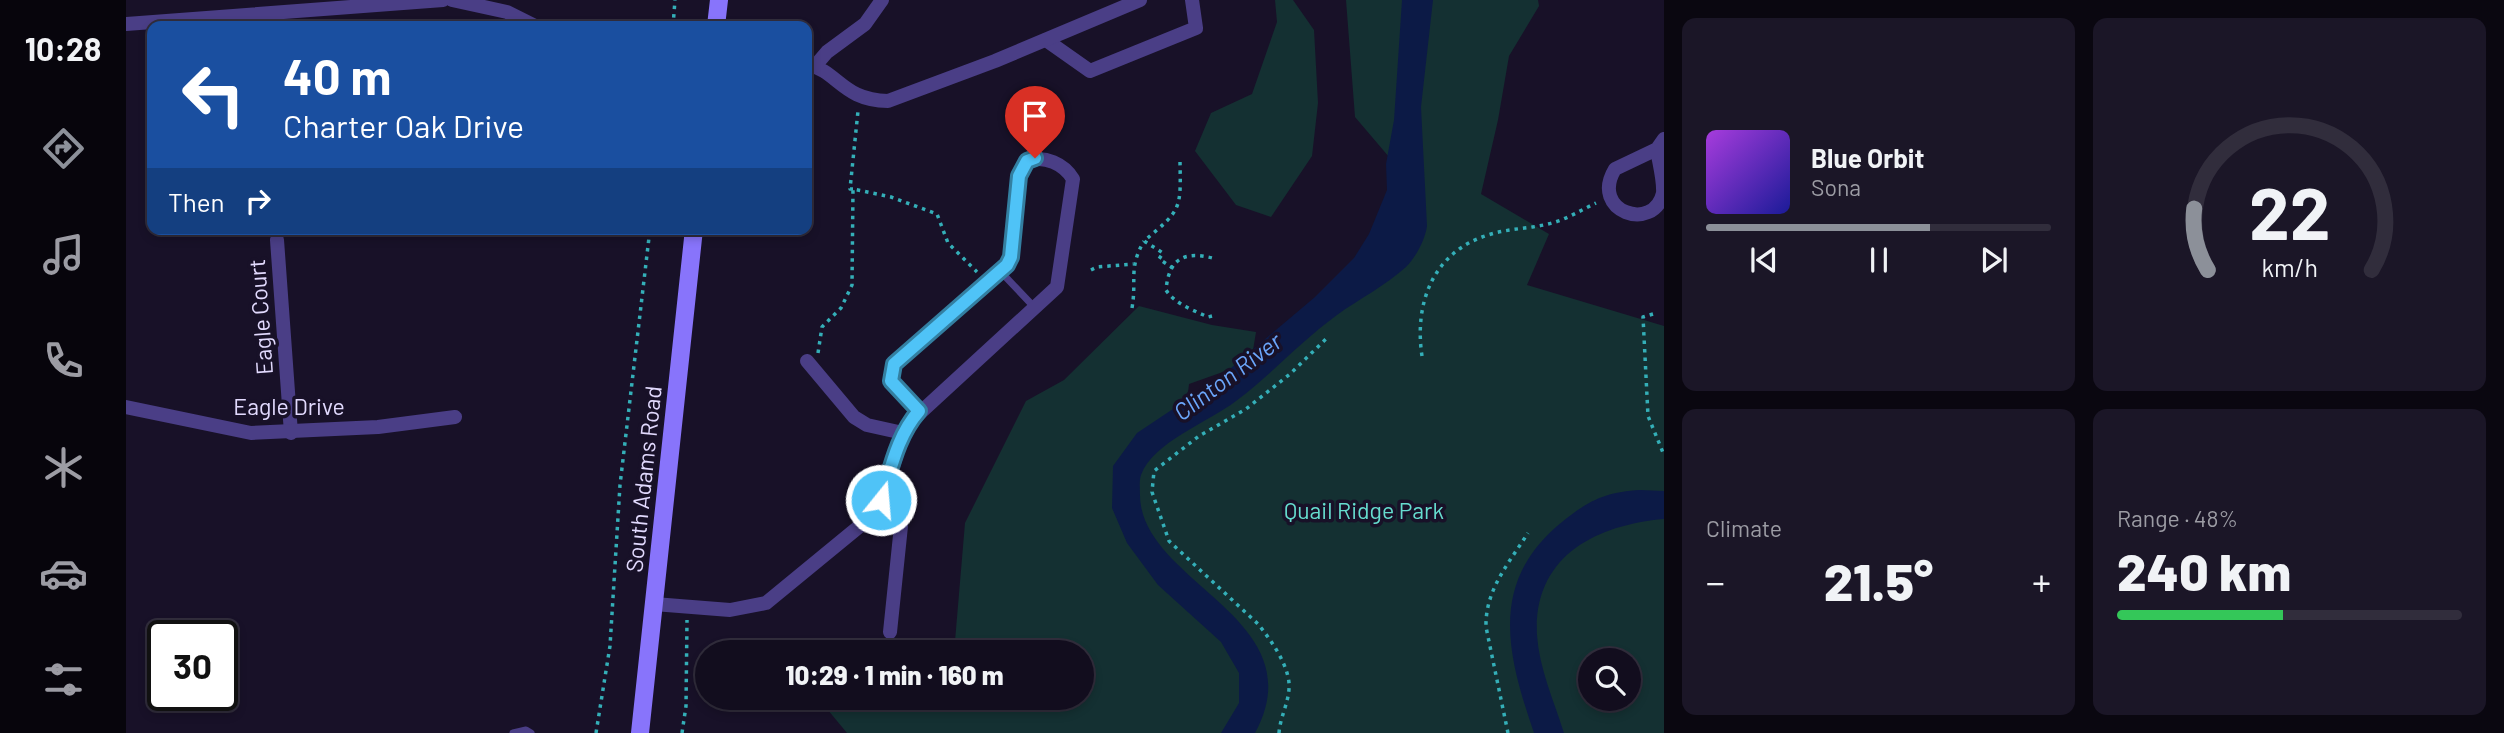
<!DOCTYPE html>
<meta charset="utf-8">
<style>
body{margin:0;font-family:Barlow,sans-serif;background:#1b1627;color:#f1f3f6;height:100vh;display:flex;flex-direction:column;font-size:26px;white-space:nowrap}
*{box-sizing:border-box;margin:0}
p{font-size:23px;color:#9c9ca4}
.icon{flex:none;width:38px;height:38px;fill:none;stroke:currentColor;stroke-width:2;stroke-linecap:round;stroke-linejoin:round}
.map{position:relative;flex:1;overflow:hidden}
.panel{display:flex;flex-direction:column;gap:18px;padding:18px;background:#0a0710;width:840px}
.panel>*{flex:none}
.banner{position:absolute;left:21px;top:21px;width:665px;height:214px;border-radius:14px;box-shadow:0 4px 10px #0003,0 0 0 2px #312d3c;background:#1a4fa0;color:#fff;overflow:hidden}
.fabs{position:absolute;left:1452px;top:648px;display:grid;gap:14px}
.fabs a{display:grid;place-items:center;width:63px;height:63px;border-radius:50%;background:#120d1e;box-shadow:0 4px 10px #0003,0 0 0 2px #312d3c;font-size:35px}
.speed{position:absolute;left:21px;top:620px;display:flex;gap:14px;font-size:35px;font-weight:700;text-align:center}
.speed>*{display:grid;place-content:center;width:91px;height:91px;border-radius:50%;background:#120d1e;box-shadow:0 4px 10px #0003,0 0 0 2px #312d3c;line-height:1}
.speed .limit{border:4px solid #111;border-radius:10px;background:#fff;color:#111}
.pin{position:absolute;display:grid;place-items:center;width:60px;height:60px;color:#fff;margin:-72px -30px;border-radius:50% 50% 50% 0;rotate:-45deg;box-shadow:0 0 7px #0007}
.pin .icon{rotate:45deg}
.me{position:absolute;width:77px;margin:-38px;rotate:17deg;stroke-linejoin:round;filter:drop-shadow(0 0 5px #0008)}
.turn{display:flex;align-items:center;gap:24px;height:147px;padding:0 21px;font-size:32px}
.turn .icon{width:91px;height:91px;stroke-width:2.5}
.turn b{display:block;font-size:49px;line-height:60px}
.then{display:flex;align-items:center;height:66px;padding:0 21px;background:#0003;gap:14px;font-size:26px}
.big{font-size:52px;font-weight:800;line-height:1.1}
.panel .tile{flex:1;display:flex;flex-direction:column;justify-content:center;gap:10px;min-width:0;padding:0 24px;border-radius:14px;background:#1b1627}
.panel .dial{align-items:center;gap:0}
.dial svg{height:182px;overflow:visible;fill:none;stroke:#312d3c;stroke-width:7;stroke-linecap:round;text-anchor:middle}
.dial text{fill:#f1f3f6;stroke:none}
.song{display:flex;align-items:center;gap:21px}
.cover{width:84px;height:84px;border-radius:10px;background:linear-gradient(135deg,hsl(280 70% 55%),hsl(240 70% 35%))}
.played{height:7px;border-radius:4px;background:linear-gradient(90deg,#8c9099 65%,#312d3c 65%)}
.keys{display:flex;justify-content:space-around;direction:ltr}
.heat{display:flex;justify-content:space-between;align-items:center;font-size:38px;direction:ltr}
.charge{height:10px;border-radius:5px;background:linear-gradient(90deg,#34c759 48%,#312d3c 0)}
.panel .tiles{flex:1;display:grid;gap:18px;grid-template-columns:repeat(2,1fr)}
.trip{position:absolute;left:569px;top:640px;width:399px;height:70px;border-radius:35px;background:#120d1e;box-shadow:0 4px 10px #0003,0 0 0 2px #312d3c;font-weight:800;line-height:70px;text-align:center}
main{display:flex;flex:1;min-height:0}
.dock{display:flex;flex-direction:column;width:126px;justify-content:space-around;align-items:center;background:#07050c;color:#9c9ca4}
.dock .icon{width:49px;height:49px}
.dock .current{color:#8c9099}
.dock b{font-size:32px;color:#f1f3f6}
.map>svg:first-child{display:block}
.green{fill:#143032;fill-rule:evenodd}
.water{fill:#0c1a46}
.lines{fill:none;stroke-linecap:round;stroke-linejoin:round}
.path{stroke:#34afb8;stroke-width:3.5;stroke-dasharray:3.5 5;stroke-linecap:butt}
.lane{stroke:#4a3e86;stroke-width:7}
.street{stroke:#4a3e86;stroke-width:14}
.secondary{stroke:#8874fb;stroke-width:18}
.route-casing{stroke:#337fa1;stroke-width:18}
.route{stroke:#4fc3f7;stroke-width:12}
.labels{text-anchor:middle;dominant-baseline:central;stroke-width:7;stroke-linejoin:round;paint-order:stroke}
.street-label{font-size:23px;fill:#e2dafe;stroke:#181128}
.park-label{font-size:23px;fill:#66ddcf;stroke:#181128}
.water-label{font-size:24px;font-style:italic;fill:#6ba6fb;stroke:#181128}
</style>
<main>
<nav class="dock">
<b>10:28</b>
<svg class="icon current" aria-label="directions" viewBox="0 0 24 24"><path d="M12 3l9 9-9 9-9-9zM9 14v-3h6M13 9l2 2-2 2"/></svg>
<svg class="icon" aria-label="music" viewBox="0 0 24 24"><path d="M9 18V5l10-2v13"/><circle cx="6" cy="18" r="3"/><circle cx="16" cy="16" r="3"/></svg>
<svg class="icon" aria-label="phone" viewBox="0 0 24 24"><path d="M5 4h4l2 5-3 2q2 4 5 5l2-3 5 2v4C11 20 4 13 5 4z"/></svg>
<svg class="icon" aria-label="climate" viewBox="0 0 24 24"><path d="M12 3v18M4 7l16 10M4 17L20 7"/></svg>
<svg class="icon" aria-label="car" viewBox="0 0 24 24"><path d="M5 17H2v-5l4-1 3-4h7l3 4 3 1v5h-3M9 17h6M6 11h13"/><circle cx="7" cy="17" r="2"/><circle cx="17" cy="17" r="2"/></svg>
<svg class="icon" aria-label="filters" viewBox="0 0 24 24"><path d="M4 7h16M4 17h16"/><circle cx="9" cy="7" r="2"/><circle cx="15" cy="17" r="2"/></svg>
</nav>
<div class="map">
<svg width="1538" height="733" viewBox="0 0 1538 733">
<rect width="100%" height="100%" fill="#181128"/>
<g class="green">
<polygon points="1149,0 1167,0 1188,30 1192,103 1186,156 1145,217 1110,205 1069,151 1085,113 1126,94 1151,22"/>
<path d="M1220,0H1412L1413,6L1383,56L1372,120L1355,194L1423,234L1401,285L1538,326V733H721L692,698H956V653H828L839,523L900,401L938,380L1013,306L1086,325L1130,332L1125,362L1063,384L1060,409L1086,415L1292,191L1229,117ZM1465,660H1503V698H1465Z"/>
</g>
<g class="water">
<path d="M1276,0H1307L1295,107L1301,226C1299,240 1290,257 1280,267C1259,286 1233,299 1211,315C1175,341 1145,375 1110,401C1083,422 1027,442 1015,475C1013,481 1014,489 1014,496C1016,584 1191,618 1129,733H1095L1113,703V673L1095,642L1032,585L1001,543L986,508L987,466L1011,433L1092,379L1189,297L1228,258L1243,234L1261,190L1260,164L1268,120Z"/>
<path d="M1514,490L1538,491V519C1470,525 1407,556 1411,635C1413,668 1428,701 1438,733H1408C1381,654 1362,582 1436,522C1463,500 1480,492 1514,490Z"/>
</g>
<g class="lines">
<g class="path">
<polyline points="547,26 549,0"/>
<polyline points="727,189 724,189 732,111"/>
<path d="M1047,268L1033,259L1037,253L1018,241C1055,210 1055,210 1054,162"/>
<polyline points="965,270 971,267 1007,264"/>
<path d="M1006,308C1011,279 1002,269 1018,241"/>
<polyline points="1527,314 1517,317 1522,416 1538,455"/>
<path d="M1086,316L1082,317C1067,310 1049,304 1040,290C1043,255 1062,251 1090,259"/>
<polyline points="692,353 696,327 715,308 726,285 727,189 765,197 811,214 822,243 851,272"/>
<path d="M1296,356C1288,303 1307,252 1362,235C1383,228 1405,229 1426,223C1441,219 1455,210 1470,203"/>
<polyline points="470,733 484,646 494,485 524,229"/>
<polyline points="556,733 560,706 561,620"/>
<path d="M1153,733C1154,718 1162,704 1163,689C1165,668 1145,640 1132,624L1043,541L1026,492L1028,471L1073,436L1120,409L1164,374L1203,336"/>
<path d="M1382,733L1360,627C1359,590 1383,563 1402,533"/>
</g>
<g class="lane">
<polyline points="875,272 910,309"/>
<polyline points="387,733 400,730 405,733"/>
</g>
<g class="street">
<polyline points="326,0 381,12 409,26"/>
<polyline points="0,24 317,0"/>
<polyline points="920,40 964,71 1070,28 1066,0"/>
<path d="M681,64C713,72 716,100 762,101L869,61L1014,0"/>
<polyline points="689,66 701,52 739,24 756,0"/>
<path d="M1531,149C1533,163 1538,180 1537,193C1528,233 1463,212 1489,169L1531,149L1538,139"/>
<polyline points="151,240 165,433"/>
<polyline points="681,361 728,417 741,425 777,433"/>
<polyline points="0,407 125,433 252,427 329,417"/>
<polyline points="751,509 769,516 775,526 764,632"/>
<path d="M528,604L604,610L640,603L746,516C766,489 767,452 783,423L931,287L947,179C938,164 919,155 901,161L893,175L885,257L881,265L768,364L765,381L793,411"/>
</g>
<g class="secondary">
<polyline points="590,26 593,0"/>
<polyline points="514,733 568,229"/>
</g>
</g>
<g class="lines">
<defs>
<path id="route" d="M755,500C765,469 771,436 793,411L765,381L768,364L881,265L885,257L893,176L901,161L909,158"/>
</defs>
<use href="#route" class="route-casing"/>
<use href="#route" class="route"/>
</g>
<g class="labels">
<g class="street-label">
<text transform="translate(134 317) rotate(-94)">Eagle Court</text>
<text x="163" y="406">Eagle Drive</text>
<text transform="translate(517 479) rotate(-84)">South Adams Road</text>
</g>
<g class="park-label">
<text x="1238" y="510">Quail Ridge Park</text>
</g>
<g class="water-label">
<text transform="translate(1101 376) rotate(-37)">Clinton River</text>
</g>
</g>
</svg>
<div class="fabs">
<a><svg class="icon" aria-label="search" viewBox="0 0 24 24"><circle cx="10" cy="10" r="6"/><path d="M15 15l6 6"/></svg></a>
</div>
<div class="speed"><div class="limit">30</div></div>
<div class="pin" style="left:909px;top:158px;background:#d93025"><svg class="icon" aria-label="arrive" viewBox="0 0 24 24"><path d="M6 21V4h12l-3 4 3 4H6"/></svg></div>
<svg class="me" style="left:755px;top:500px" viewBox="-20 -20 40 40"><circle r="17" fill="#4fc3f7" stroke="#fff" stroke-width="3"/><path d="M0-11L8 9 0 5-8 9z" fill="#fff"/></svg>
<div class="trip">10:29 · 1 min · 160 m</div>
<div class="banner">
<div class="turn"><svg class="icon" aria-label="left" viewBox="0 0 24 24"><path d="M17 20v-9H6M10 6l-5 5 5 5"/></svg><div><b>40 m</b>Charter Oak Drive</div></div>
<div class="then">Then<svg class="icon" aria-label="right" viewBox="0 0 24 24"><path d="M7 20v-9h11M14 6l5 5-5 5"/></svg></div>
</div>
</div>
<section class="panel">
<div class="tiles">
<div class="tile">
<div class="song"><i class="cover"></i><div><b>Blue Orbit</b><p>Sona</p></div></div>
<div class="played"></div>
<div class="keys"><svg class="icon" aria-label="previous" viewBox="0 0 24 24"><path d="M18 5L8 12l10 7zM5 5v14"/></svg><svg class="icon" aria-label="pause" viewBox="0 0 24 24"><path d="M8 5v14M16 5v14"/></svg><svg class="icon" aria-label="next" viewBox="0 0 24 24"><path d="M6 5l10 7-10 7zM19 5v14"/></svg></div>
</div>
<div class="tile dial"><svg viewBox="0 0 100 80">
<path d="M14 69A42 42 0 1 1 86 69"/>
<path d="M14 69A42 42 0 0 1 8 42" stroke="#8c9099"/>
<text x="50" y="56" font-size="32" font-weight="700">22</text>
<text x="50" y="72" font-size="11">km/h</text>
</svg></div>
<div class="tile"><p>Climate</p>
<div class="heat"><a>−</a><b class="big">21.5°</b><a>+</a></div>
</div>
<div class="tile"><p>Range · 48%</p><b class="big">240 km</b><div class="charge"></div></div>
</div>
</section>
</main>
